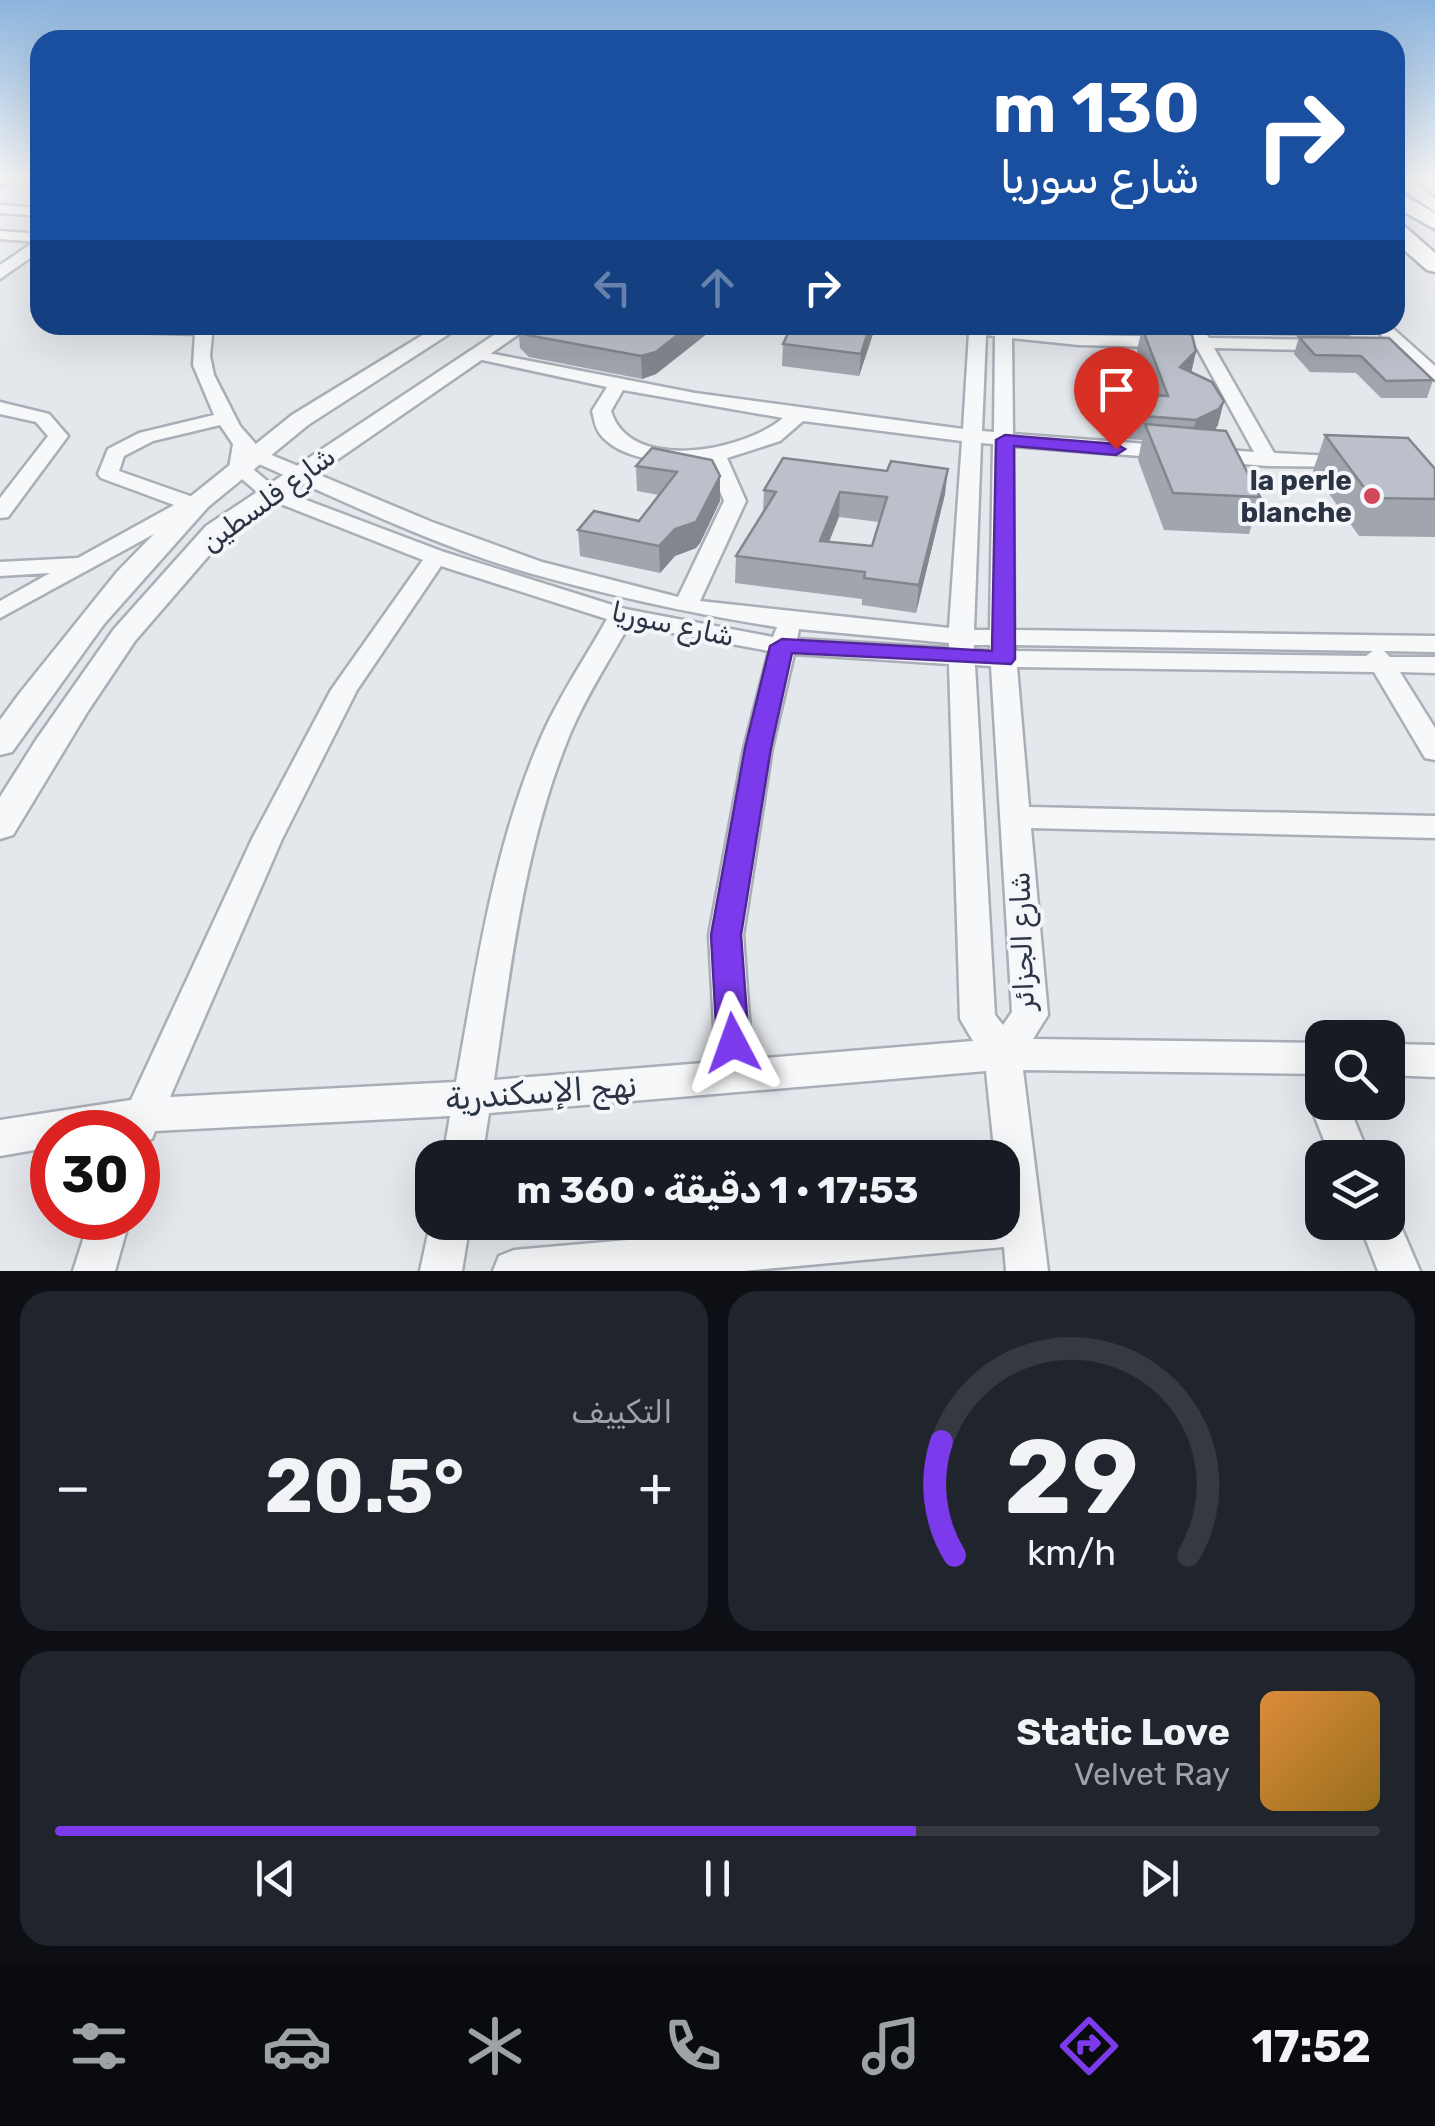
<!DOCTYPE html>
<html lang="ar">
<meta charset="utf-8">
<style>
body{margin:0;font-family:Rubik,"Noto Naskh Arabic",sans-serif;background:#20242c;color:#f1f3f6;direction:rtl;height:100vh;display:flex;flex-direction:column;font-size:38px;white-space:nowrap}
*{box-sizing:border-box;margin:0}
p{font-size:32px;color:#9ea1a6}
.icon{flex:none;width:55px;height:55px;fill:none;stroke:currentColor;stroke-width:2;stroke-linecap:round;stroke-linejoin:round}
.map{position:relative;height:1271px;overflow:hidden;direction:ltr}
.drawer{display:flex;flex-direction:column;gap:20px;padding:20px;background:#0d0f14;flex:1}
.drawer>*{flex:none}
.banner{position:absolute;left:30px;top:30px;width:1375px;height:305px;border-radius:30px;box-shadow:0 10px 40px #0002;direction:rtl;background:#1a4fa0;color:#fff;overflow:hidden}
.controls{position:absolute;left:1305px;top:1020px;display:grid;gap:20px}
.controls a{display:grid;place-items:center;width:100px;height:100px;border-radius:20px;background:#171b24;box-shadow:0 10px 40px #0002;font-size:50px}
.speed{position:absolute;left:30px;top:1110px;display:flex;gap:20px;font-size:50px;font-weight:700;text-align:center}
.speed>*{display:grid;place-content:center;width:130px;height:130px;border-radius:50%;background:#171b24;box-shadow:0 10px 40px #0002;line-height:1}
.speed .limit{border:15px solid #d22;background:#fff;color:#111}
.pin{position:absolute;display:grid;place-items:center;width:85px;height:85px;color:#fff;margin:-102px -42px;border-radius:50% 50% 50% 0;rotate:-45deg;box-shadow:0 0 10px #0007}
.pin .icon{rotate:45deg}
.me{position:absolute;width:110px;margin:-55px;rotate:356deg;stroke-linejoin:round;filter:drop-shadow(0 0 8px #0008)}
.turn{display:flex;align-items:center;gap:35px;height:210px;padding:0 40px;font-size:45px}
.turn .icon{width:130px;height:130px;stroke-width:2.5}
.turn b{display:block;font-size:70px;line-height:85px}
.lanes{display:flex;align-items:center;height:95px;padding:0 40px;background:#0003;justify-content:center;gap:50px;direction:ltr}
.lanes .off{opacity:.35}
.big{font-size:75px;font-weight:700;line-height:1.1}
.drawer .tile{flex:1;display:flex;flex-direction:column;justify-content:center;gap:15px;min-width:0;padding:0 35px;border-radius:30px;background:#20242c}
.drawer .dial{align-items:center;gap:0}
.dial svg{height:260px;overflow:visible;fill:none;stroke:#363941;stroke-width:7;stroke-linecap:round;text-anchor:middle}
.dial text{fill:#f1f3f6;stroke:none}
.song{display:flex;align-items:center;gap:30px}
.cover{width:120px;height:120px;border-radius:15px;background:linear-gradient(135deg,hsl(30 70% 55%),hsl(40 70% 35%))}
.played{height:10px;border-radius:5px;background:linear-gradient(90deg,#7c3aed 65%,#363941 65%)}
.keys{display:flex;justify-content:space-around;direction:ltr}
.heat{display:flex;justify-content:space-between;align-items:center;font-size:55px;direction:ltr}
.drawer .tiles{flex:1;display:grid;gap:20px;grid-template-columns:1fr 1fr}
.tile:last-child{grid-column:span 2}
.trip{position:absolute;left:415px;top:1140px;width:605px;height:100px;border-radius:30px;background:#171b24;box-shadow:0 10px 40px #0002;font-weight:700;line-height:100px;text-align:center;direction:rtl}
.tabs{display:flex;height:160px;justify-content:space-around;align-items:center;background:#090b0e;color:#9ea1a6}
.tabs .icon{width:70px;height:70px}
.tabs .active{color:#7c3aed}
.tabs b{font-size:45px;color:#f1f3f6}
.map>svg:first-child{display:block}
.lines{fill:none;stroke-linecap:round;stroke-linejoin:round}
.minor-casing{stroke:#a9aeb7;stroke-width:5}
.tertiary-casing{stroke:#a9aeb7;stroke-width:5}
.trunk-casing{stroke:#8b94a3;stroke-width:5}
.minor{fill:#f7f8fa;fill-rule:evenodd}
.tertiary{fill:#f7f8fa;fill-rule:evenodd}
.trunk{fill:#fff;fill-rule:evenodd}
.wall{fill:#a1a5ae;fill-rule:evenodd}
.shaded-wall{fill:#83868d}
.building{fill:#bbc0ca;stroke:#83868d;stroke-width:2.5;fill-rule:evenodd}
.route{fill:#7c3aed;stroke:#51269a;stroke-width:2.5}
.poi-dot{fill:#d1495b;stroke:#f4f6f9;stroke-width:4}
.labels{text-anchor:middle;dominant-baseline:central;stroke-width:8;stroke-linejoin:round;paint-order:stroke}
.poi-label{font-size:28px;font-weight:bold;fill:#2b3445;stroke:#f4f6f9;text-anchor:end}
.street-label{font-size:28px;fill:#2b3445;stroke:#f4f6f9}
.near-street-label{font-size:32px;fill:#2b3445;stroke:#f4f6f9}
</style>
<div class="map">
<svg width="1435" height="1271" viewBox="0 0 1435 1271">
<rect width="100%" height="100%" fill="#e4e7ec"/>
<g class="lines">
<defs>
<g id="minor">
<polygon points="0,177 12,179 13,182 0,185"/>
<polygon points="0,205 40,208 40,216 0,213"/>
<polygon points="0,231 40,234 40,242 0,239"/>
<path d="M123,325H213L210,356L214,375L240,426L262,451L432,522L542,562L678,597L724,501L708,461C677,465 620,461 600,434C595,428 594,418 592,411L607,387L473,358V350L695,393L963,429L969,333L939,330L931,325H1012L1079,335L1191,337L1185,325H1201L1209,338L1387,341L1371,325H1389L1435,366V380L1399,352L1214,348L1274,453L1351,457L1361,463L1358,467L1268,466L1013,446L1014,630L1435,636V652L1384,651L1390,657H1435V673L1400,672L1435,728V760L1425,758L1374,672L1017,667L1029,807L1435,816V838L1031,828L1048,1015L1033,1039L1322,1043V1074L1023,1070L1048,1271H1006L1004,1247L743,1271H493L499,1256L514,1250L832,1222H1002V1158H995L986,1071L489,1113L482,1158H443L450,1116L155,1131L152,1139L138,1144V1132H52V1147L0,1156V1120L131,1100L252,839L331,690L423,560L263,497L229,468L233,444L220,425L153,441L124,456L119,471L190,496L209,494L212,499L209,504L0,618V601L50,573L0,576V562L78,558L174,505L101,478L98,474L108,449L139,433L214,415L193,365L195,334L130,332L124,331ZM986,335L995,336L994,432L982,431ZM1012,338L1079,345L1197,348L1254,452L1013,434ZM623,390L783,418C745,451 630,474 611,411ZM803,421L962,441L949,628L700,601L746,501L727,458L780,441ZM981,443L993,444L990,630H974ZM250,460C341,500 433,545 529,573C611,596 693,614 777,627L773,637L625,609L444,552L277,489L249,466ZM441,566L607,619C586,657 561,693 543,733C494,843 477,965 456,1082L170,1097L282,839L357,690ZM629,625L769,651L744,748L709,935L716,1062L494,1080C511,963 525,843 570,734C586,696 609,661 629,625ZM799,629L949,643V648L797,639ZM974,645H990V651L974,650ZM1015,645L1373,651L1366,656L1016,651ZM794,654L949,664L960,1019L973,1041L752,1059L743,935L772,748ZM975,665L991,666L1012,1012L1003,1025L995,1015Z"/>
<polygon points="0,402 49,414 68,436 8,517 0,518 0,498 48,436 36,422 0,414"/>
<polygon points="1388,1044 1435,1045 1435,1077 1388,1075"/>
<polygon points="1322,1087 1322,1102 1347,1102 1370,1158 1331,1158 1309,1102 1315,1090"/>
<polygon points="1388,1206 1393,1208 1420,1271 1378,1271 1359,1222 1388,1222"/>
<polygon points="432,1215 432,1222 470,1222 462,1271 420,1271"/>
<polygon points="90,1218 130,1218 115,1271 73,1271"/>
</g>
<g id="tertiary">
<polygon points="1395,175 1405,175 1435,199 1435,212 1395,183"/>
<polygon points="40,238 40,251 0,279 0,265"/>
<polygon points="439,325 463,325 308,425 208,507 104,624 12,752 0,755 0,720 19,694 117,572 190,497 292,415"/>
<polygon points="509,325 532,325 224,538 135,641 88,711 13,835 0,839 0,797 36,740 114,629 206,526"/>
</g>
<g id="trunk">
<polygon points="1395,194 1405,196 1435,213 1435,229 1395,207"/>
<polygon points="1395,223 1403,225 1435,253 1435,272 1427,270 1395,242"/>
</g>
</defs>
<use href="#minor" class="minor-casing"/>
<use href="#tertiary" class="tertiary-casing"/>
<use href="#trunk" class="trunk-casing"/>
<use href="#minor" class="minor"/>
<use href="#tertiary" class="tertiary"/>
<use href="#trunk" class="trunk"/>
</g>
<g class="wall">
<polygon points="718,325 656,374 642,379 529,357 520,348 518,326"/>
<polygon points="876,325 859,376 782,366 783,344"/>
<polygon points="1206,325 1247,325 1244,335 1221,334 1208,330"/>
<polygon points="1265,325 1354,325 1350,337 1262,335"/>
<polygon points="1142,328 1196,351 1191,372 1224,401 1215,430 1260,497 1249,534 1164,530 1138,460 1142,440 1126,439 1124,418 1129,394 1154,395 1137,350"/>
<polygon points="1299,337 1389,338 1433,380 1427,398 1381,398 1356,373 1310,372 1294,354"/>
<polygon points="1325,435 1435,469 1435,537 1359,536 1313,471"/>
<polygon points="636,466 720,476 720,501 700,543 696,548 675,556 660,573 580,556 578,530 639,521 659,495 637,491"/>
<path d="M764,490L945,494L916,613L862,605V599L735,583L736,556L763,512ZM839,517L879,522L872,546L829,541Z"/>
</g>
<g class="shaded-wall">
<polygon points="690,325 718,325 656,374 642,379 641,356"/>
<polygon points="870,325 876,325 859,376 861,354"/>
<polygon points="1196,351 1191,374 1180,367"/>
<polygon points="1224,401 1218,425 1213,433 1190,444 1196,420"/>
<polygon points="948,469 945,494 916,613 919,585"/>
<polygon points="720,476 720,501 700,543 696,548 675,556 660,573 659,546"/>
<polygon points="840,492 839,517 819,567 820,541"/>
</g>
<g class="building">
<polygon points="519,325 690,325 656,352 641,356 527,335 518,326"/>
<polygon points="792,325 870,325 861,354 783,344"/>
<polygon points="1142,328 1179,329 1192,335 1196,351 1180,367 1212,382 1224,401 1219,409 1196,420 1131,415 1129,394 1168,396"/>
<polygon points="1299,337 1389,338 1433,380 1386,381 1361,356 1315,355"/>
<polygon points="1145,424 1226,431 1260,497 1173,493"/>
<polygon points="1325,435 1408,438 1435,469 1435,499 1372,498"/>
<polygon points="652,448 712,460 720,476 696,522 675,529 659,546 578,530 594,511 639,521 677,472 636,466"/>
<path d="M783,458L887,471L891,461L948,469L919,585L864,578L865,572L736,556L776,492L764,490ZM840,492L887,497L872,546L820,541Z"/>
</g>
<linearGradient id="sky" x2="0" y2="1"><stop stop-color="#8bb4dd"/><stop offset="0.5" stop-color="#f3f4f6"/><stop offset="1" stop-color="#f3f4f6" stop-opacity="0"/></linearGradient>
<rect width="1435" height="353" fill="url(#sky)"/>
<polygon class="route" points="1005,435 1116,444 1125,449 1116,455 1014,446 1015,659 1011,664 792,653 771,748 741,935 749,1043 745,1053 733,1057 721,1053 717,1043 711,935 745,748 770,646 782,639 992,651 996,440"/>
<circle class="poi-dot" cx="1372" cy="496" r="10"/>
<g class="labels">
<g class="poi-label">
<text x="1352" y="480">la perle<tspan x="1352" dy="32">blanche</tspan></text>
</g>
<g class="street-label">
<text transform="translate(268 499) rotate(-36)">شارع فلسطين</text>
<text transform="translate(673 624) rotate(12)">شارع سوريا</text>
<text transform="translate(1022 941) rotate(-92)">شارع الجزائر</text>
</g>
<g class="near-street-label">
<text transform="translate(541 1092) rotate(-4)">نهج الإسكندرية</text>
</g>
</g>
</svg>
<div class="controls">
<a><svg class="icon" aria-label="search" viewBox="0 0 24 24"><circle cx="10" cy="10" r="6"/><path d="M15 15l6 6"/></svg></a>
<a><svg class="icon" aria-label="layers" viewBox="0 0 24 24"><path d="M12 4l9 5-9 5-9-5zM3 14l9 5 9-5"/></svg></a>
</div>
<div class="speed"><div class="limit">30</div></div>
<div class="pin" style="left:1116px;top:449px;background:#d93025"><svg class="icon" aria-label="arrive" viewBox="0 0 24 24"><path d="M6 21V4h12l-3 4 3 4H6"/></svg></div>
<svg class="me" style="left:733px;top:1043px" viewBox="-20 -20 40 40"><path d="M0-17L14 15 0 8-14 15z" fill="#7c3aed" stroke="#fff" stroke-width="4"/></svg>
<div class="trip">17:53 · 1 دقيقة · 360 m</div>
<div class="banner">
<div class="turn"><svg class="icon" aria-label="right" viewBox="0 0 24 24"><path d="M7 20v-9h11M14 6l5 5-5 5"/></svg><div><b>130 m</b>شارع سوريا</div></div>
<div class="lanes"><svg class="icon off" aria-label="left" viewBox="0 0 24 24"><path d="M17 20v-9H6M10 6l-5 5 5 5"/></svg><svg class="icon off" aria-label="ahead" viewBox="0 0 24 24"><path d="M12 20V5M6 11l6-6 6 6"/></svg><svg class="icon" aria-label="right" viewBox="0 0 24 24"><path d="M7 20v-9h11M14 6l5 5-5 5"/></svg></div>
</div>
</div>
<section class="drawer">
<div class="tiles">
<div class="tile dial"><svg viewBox="0 0 100 80">
<path d="M14 69A42 42 0 1 1 86 69"/>
<path d="M14 69A42 42 0 0 1 10 34" stroke="#7c3aed"/>
<text x="50" y="56" font-size="32" font-weight="700">29</text>
<text x="50" y="72" font-size="11">km/h</text>
</svg></div>
<div class="tile"><p>التكييف</p>
<div class="heat"><a>−</a><b class="big">20.5°</b><a>+</a></div>
</div>
<div class="tile">
<div class="song"><i class="cover"></i><div><b>Static Love</b><p>Velvet Ray</p></div></div>
<div class="played"></div>
<div class="keys"><svg class="icon" aria-label="previous" viewBox="0 0 24 24"><path d="M18 5L8 12l10 7zM5 5v14"/></svg><svg class="icon" aria-label="pause" viewBox="0 0 24 24"><path d="M8 5v14M16 5v14"/></svg><svg class="icon" aria-label="next" viewBox="0 0 24 24"><path d="M6 5l10 7-10 7zM19 5v14"/></svg></div>
</div>
</div>
</section>
<nav class="tabs">
<b>17:52</b>
<svg class="icon active" aria-label="directions" viewBox="0 0 24 24"><path d="M12 3l9 9-9 9-9-9zM9 14v-3h6M13 9l2 2-2 2"/></svg>
<svg class="icon" aria-label="music" viewBox="0 0 24 24"><path d="M9 18V5l10-2v13"/><circle cx="6" cy="18" r="3"/><circle cx="16" cy="16" r="3"/></svg>
<svg class="icon" aria-label="phone" viewBox="0 0 24 24"><path d="M5 4h4l2 5-3 2q2 4 5 5l2-3 5 2v4C11 20 4 13 5 4z"/></svg>
<svg class="icon" aria-label="climate" viewBox="0 0 24 24"><path d="M12 3v18M4 7l16 10M4 17L20 7"/></svg>
<svg class="icon" aria-label="car" viewBox="0 0 24 24"><path d="M5 17H2v-5l4-1 3-4h7l3 4 3 1v5h-3M9 17h6M6 11h13"/><circle cx="7" cy="17" r="2"/><circle cx="17" cy="17" r="2"/></svg>
<svg class="icon" aria-label="filters" viewBox="0 0 24 24"><path d="M4 7h16M4 17h16"/><circle cx="9" cy="7" r="2"/><circle cx="15" cy="17" r="2"/></svg>
</nav>
